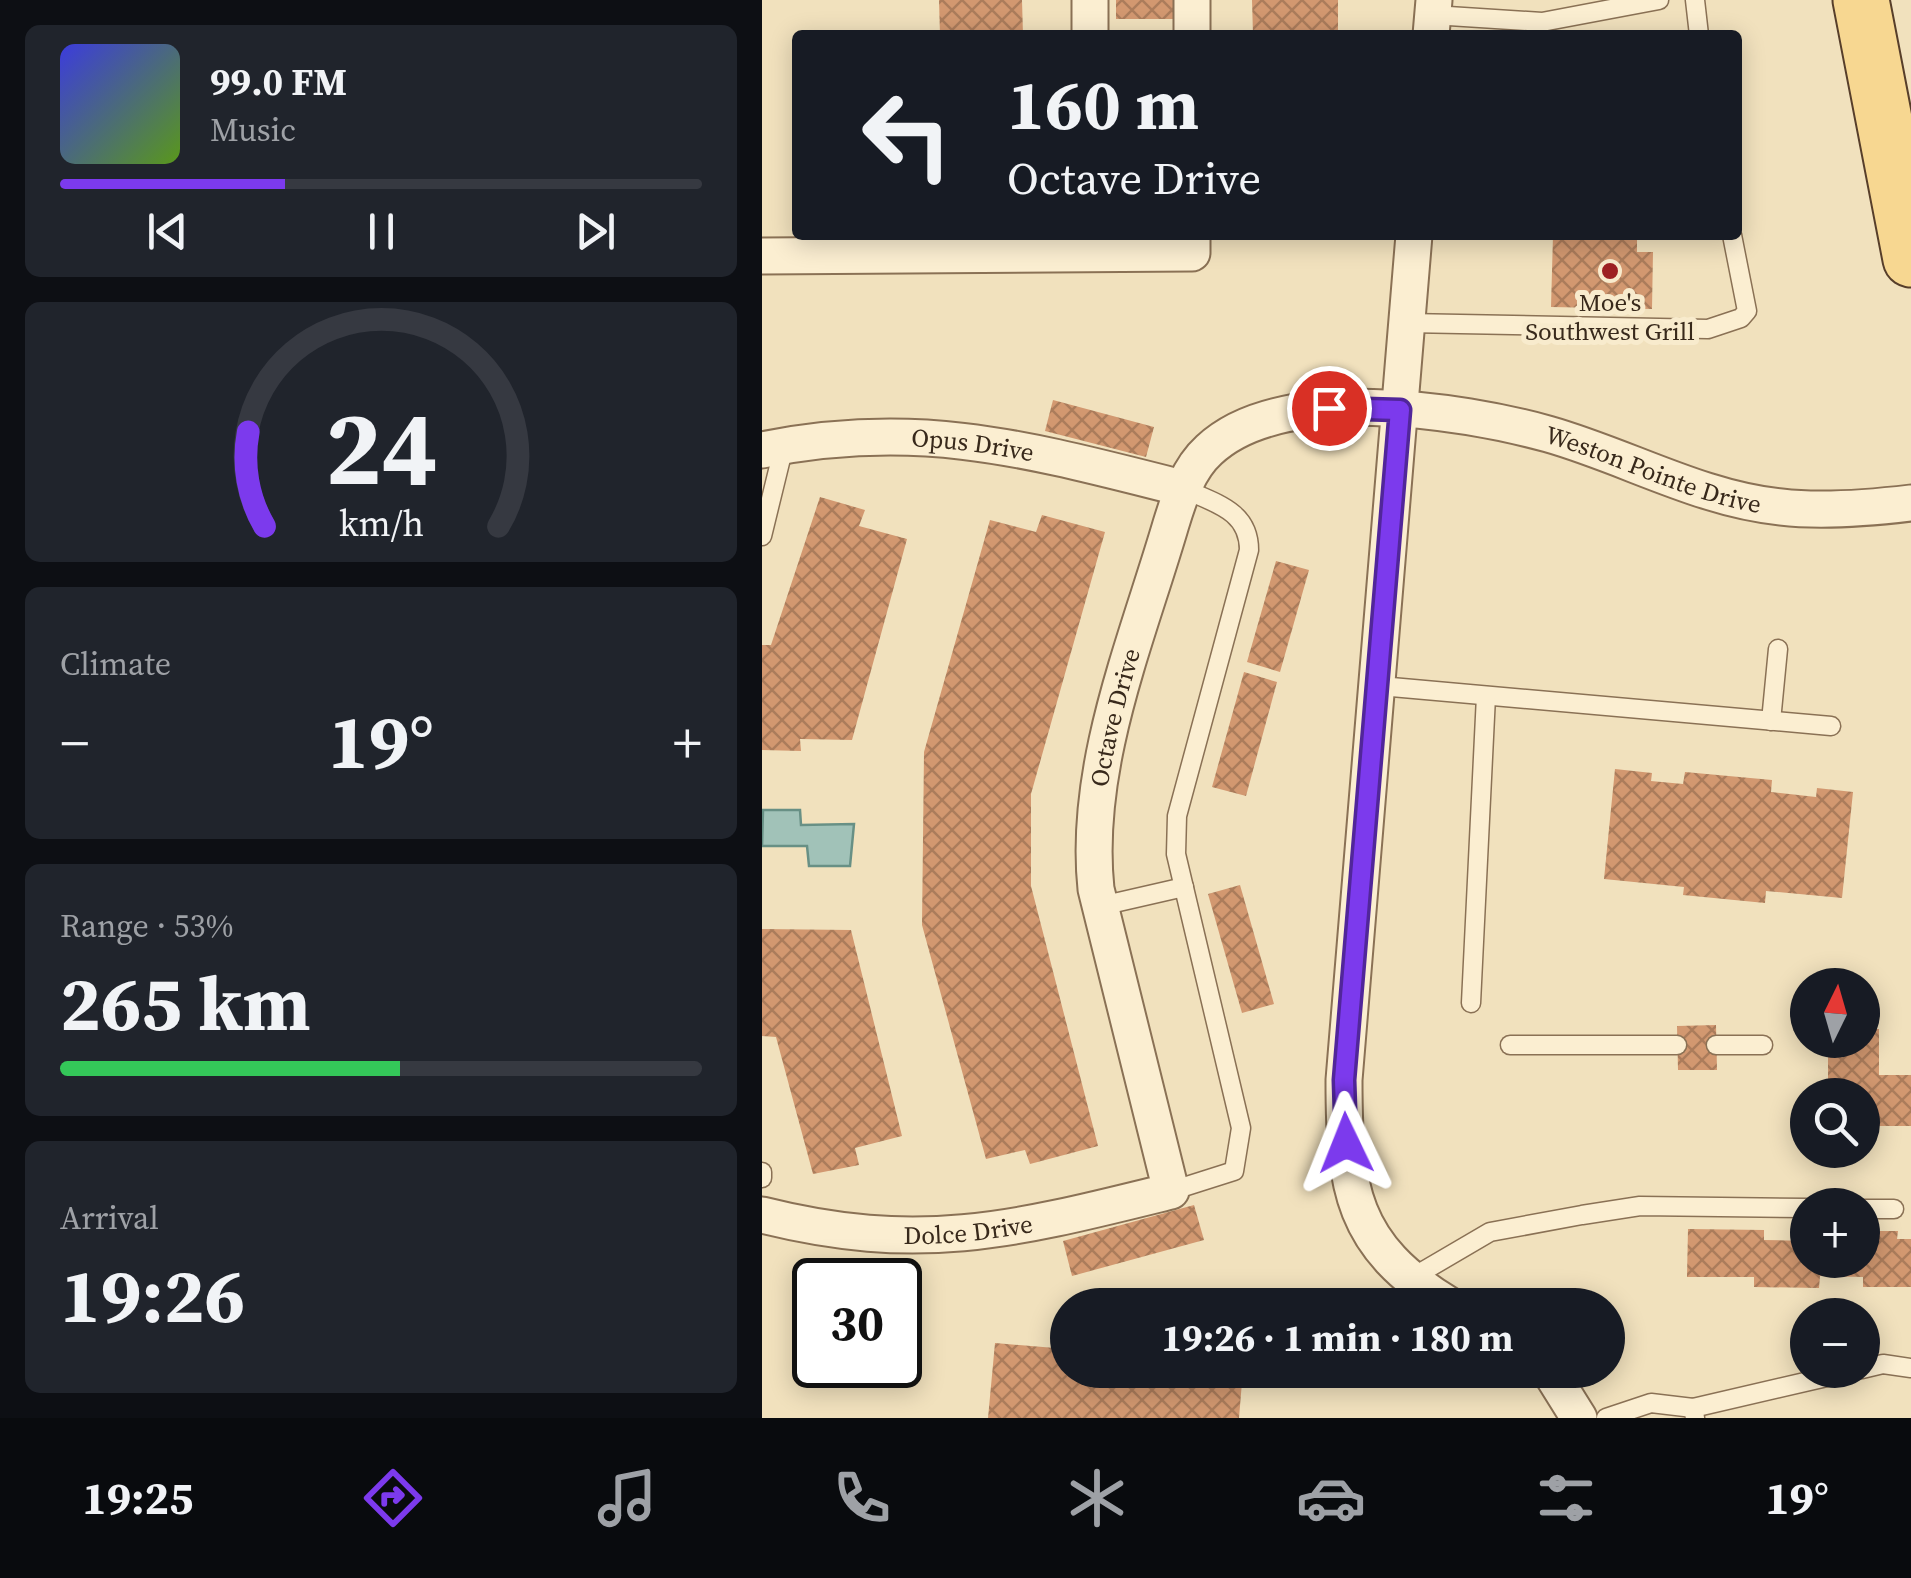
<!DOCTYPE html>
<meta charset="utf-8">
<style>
body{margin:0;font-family:"Source Serif 4",serif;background:#20242c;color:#f1f3f6;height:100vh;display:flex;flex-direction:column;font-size:38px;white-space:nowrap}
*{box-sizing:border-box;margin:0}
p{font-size:32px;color:#9ea1a6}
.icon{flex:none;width:55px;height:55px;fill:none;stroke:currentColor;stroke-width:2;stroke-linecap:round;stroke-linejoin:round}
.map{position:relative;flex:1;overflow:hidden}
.panel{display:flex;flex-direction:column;gap:25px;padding:25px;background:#0d0f14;width:762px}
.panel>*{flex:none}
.hud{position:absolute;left:30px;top:30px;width:950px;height:210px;border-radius:10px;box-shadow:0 5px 25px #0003;background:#171b24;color:#f1f3f6;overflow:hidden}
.needle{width:65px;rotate:5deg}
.tools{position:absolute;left:1028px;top:968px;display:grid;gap:20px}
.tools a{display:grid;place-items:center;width:90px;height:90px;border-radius:50%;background:#171b24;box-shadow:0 5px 25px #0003;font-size:50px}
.speed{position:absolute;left:30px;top:1258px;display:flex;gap:20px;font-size:50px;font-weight:700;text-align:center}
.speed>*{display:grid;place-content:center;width:130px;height:130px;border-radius:50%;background:#171b24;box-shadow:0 5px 25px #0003;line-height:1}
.speed .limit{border:5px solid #111;border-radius:15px;background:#fff;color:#111}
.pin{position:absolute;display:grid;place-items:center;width:85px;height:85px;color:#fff;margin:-42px;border:5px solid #fff;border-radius:50%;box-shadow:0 2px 10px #0007}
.me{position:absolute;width:110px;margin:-55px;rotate:358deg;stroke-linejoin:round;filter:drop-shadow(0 0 8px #0008)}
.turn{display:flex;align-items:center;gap:35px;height:210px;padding:0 50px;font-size:45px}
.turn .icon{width:130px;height:130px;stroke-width:2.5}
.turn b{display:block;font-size:70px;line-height:85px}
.big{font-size:75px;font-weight:700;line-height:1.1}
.panel .tile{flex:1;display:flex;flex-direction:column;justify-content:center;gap:15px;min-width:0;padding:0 35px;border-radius:15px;background:#20242c}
.panel .dial{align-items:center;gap:0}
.dial svg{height:260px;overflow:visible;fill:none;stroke:#363941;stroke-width:7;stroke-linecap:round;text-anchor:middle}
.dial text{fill:#f1f3f6;stroke:none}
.song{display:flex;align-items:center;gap:30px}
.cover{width:120px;height:120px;border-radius:15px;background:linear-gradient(135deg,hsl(240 70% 55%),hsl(90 70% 35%))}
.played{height:10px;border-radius:5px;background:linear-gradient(90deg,#7c3aed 35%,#363941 35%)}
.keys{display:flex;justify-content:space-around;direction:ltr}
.heat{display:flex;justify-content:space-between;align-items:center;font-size:55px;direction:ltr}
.charge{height:15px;border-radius:8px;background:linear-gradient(90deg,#34c759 53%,#363941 0)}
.trip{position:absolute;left:288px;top:1288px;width:575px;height:100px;border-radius:50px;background:#171b24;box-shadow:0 5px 25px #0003;font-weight:700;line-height:100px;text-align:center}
.menu{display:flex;height:160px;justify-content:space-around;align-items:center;background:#090b0e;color:#9ea1a6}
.menu .icon{width:70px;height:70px}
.menu .on{color:#7c3aed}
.menu b{font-size:45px;color:#f1f3f6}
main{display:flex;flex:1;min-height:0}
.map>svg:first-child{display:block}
.water{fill:#a1c2b8;stroke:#689085;stroke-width:2.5}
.building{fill:url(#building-cross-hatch)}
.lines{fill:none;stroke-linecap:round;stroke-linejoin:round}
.lane-casing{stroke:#8a7155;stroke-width:21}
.street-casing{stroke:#8a7155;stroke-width:39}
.primary-casing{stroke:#573e2a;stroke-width:59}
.lane{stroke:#fbeed1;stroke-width:18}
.street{stroke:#fbeed1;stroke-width:35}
.primary{stroke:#f7d791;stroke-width:55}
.route-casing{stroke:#51269a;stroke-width:25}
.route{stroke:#7c3aed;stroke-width:18}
.poi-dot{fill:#9d2123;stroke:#f8ebcd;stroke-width:4}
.labels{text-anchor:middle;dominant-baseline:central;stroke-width:10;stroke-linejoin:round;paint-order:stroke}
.poi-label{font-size:25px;fill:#38291b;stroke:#f8ebcd}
.street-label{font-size:25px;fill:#38291b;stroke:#f8ebcd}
</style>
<main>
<section class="panel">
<div class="tile">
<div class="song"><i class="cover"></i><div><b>99.0 FM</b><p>Music</p></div></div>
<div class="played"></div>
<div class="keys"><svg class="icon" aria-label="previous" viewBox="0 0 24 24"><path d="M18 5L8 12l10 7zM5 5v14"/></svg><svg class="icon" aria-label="pause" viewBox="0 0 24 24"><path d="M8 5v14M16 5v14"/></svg><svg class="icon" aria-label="next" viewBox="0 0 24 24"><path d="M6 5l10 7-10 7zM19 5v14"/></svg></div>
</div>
<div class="tile dial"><svg viewBox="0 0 100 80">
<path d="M14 69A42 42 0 1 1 86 69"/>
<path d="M14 69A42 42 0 0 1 9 40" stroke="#7c3aed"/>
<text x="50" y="56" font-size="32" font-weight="700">24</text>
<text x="50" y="72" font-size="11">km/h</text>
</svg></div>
<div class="tile"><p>Climate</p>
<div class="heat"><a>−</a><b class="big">19°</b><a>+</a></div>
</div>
<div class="tile"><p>Range · 53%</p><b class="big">265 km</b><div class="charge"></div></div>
<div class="tile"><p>Arrival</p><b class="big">19:26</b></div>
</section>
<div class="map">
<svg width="1149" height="1418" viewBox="0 0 1149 1418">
<defs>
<pattern id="building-cross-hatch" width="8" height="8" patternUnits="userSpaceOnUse" patternTransform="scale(2.5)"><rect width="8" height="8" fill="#d29870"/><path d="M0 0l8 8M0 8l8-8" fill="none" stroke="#ab7c5b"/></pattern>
</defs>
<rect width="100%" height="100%" fill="#f1e1bd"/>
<polygon class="water" points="1,810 38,810 39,825 92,824 88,866 47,866 45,846 0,846"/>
<g class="building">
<polygon points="177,0 260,0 261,35 178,35"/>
<rect x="354" y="0" width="57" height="19"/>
<polygon points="490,0 576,0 576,35 491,35"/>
<polygon points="791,235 875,235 875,252 891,252 890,309 789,307"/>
<polygon points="291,400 392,427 384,457 283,431"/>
<polygon points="58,497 103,510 97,526 145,539 90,740 38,739 39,751 0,750 0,645 9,645"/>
<polygon points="280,515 343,532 269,794 269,886 336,1146 268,1164 263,1150 224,1159 160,925 162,752 228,520 274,532"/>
<polygon points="514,561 547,570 518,672 485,662"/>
<polygon points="482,672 515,682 484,796 450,787"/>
<polygon points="853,769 890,773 889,781 921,784 923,772 1010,780 1009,792 1054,797 1055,788 1091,792 1080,898 1004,891 1003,903 921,895 922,887 842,879"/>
<polygon points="478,885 512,1004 480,1013 446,894"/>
<polygon points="0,929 89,930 140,1136 93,1148 97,1165 51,1174 14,1037 0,1036"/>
<polygon points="954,1025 955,1070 916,1070 915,1026"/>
<polygon points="1100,1029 1117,1029 1117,1075 1149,1075 1149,1126 1100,1126 1100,1095 1066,1095 1066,1040 1100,1040"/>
<polygon points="432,1205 442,1240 310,1276 301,1241"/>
<polygon points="926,1229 1002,1230 1002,1240 1045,1241 1045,1260 1100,1260 1100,1231 1136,1231 1135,1239 1149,1239 1149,1287 1101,1287 1101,1277 1058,1276 1057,1288 992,1287 992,1277 925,1277"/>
<polygon points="233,1343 305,1349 305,1370 481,1370 477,1418 226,1418"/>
</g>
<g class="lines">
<defs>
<g id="lane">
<polyline points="933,0 937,35"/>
<polyline points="671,15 780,22 897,0"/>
<polyline points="645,323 946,329 979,318 985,311 970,235"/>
<polyline points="0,536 22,446"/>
<polyline points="618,686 1069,726"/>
<polyline points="1009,721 1016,649"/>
<polyline points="339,906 422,887"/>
<polyline points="709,1003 724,696"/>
<polyline points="748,1045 915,1045"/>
<polyline points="954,1045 1001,1045"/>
<polyline points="0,1172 0,1178"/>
<path d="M409,1191L472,1171L479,1128L414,854L415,816L487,550C487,510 452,503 420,488"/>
<polyline points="1100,1209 1132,1209"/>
<polyline points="646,1280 728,1232 820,1215 878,1206 1045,1208"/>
<polyline points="1100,1369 1121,1364 1149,1368"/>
<polyline points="931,1408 1095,1370"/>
<polyline points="844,1418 889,1403 931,1408 933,1418"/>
</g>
<g id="street">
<polyline points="328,0 328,35"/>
<polyline points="430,35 430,0"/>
<polyline points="669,35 672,0"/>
<path d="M652,235L582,1080C582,1188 589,1246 687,1305"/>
<polyline points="0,256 430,253 430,235"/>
<path id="s1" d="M0,450C159,418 268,450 420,488"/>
<path id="s2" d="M0,1215C159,1255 255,1229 409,1191L334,889C321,766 375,640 409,524C417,498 426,469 447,450C520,382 699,410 786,434C864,456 938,499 1019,507C1061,512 1107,508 1149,503"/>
<polyline points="787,1370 817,1418"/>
</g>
<polyline id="primary" points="1099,0 1149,259"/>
</defs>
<use href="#lane" class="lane-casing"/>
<use href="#street" class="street-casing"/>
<use href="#primary" class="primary-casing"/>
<use href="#lane" class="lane"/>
<use href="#street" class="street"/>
<use href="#primary" class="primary"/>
</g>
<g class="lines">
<defs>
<polyline id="route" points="567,408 638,410 582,1080 584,1143"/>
</defs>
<use href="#route" class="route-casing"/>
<use href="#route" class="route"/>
</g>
<circle class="poi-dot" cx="848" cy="271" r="10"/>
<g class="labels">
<g class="poi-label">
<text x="848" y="302">Moe's<tspan x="848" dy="29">Southwest Grill</tspan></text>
</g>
<g class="street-label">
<text stroke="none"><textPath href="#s1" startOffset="212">Opus Drive</textPath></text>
<text stroke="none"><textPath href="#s2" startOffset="1648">Weston Pointe Drive</textPath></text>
<text stroke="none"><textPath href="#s2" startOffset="900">Octave Drive</textPath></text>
<text stroke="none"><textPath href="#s2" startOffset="208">Dolce Drive</textPath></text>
</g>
</g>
</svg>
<div class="tools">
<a><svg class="needle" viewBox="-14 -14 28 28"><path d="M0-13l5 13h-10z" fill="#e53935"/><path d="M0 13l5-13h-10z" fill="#9ea1a6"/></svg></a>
<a><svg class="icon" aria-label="search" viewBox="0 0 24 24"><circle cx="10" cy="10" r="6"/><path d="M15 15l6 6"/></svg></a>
<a>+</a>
<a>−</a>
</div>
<div class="speed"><div class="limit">30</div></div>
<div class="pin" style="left:567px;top:408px;background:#d93025"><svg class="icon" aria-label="arrive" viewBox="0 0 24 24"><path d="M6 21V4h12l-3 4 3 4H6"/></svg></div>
<svg class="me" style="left:584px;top:1143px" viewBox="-20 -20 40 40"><path d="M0-17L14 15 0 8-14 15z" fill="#7c3aed" stroke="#fff" stroke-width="4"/></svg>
<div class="trip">19:26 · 1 min · 180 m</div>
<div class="hud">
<div class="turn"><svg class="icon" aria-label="left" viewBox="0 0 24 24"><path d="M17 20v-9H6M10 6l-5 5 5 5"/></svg><div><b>160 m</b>Octave Drive</div></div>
</div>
</div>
</main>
<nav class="menu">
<b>19:25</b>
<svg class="icon on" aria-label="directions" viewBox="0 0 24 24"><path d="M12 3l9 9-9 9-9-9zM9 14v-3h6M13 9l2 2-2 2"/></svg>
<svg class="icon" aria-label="music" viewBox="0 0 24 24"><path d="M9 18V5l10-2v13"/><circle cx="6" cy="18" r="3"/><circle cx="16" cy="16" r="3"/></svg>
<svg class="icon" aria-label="phone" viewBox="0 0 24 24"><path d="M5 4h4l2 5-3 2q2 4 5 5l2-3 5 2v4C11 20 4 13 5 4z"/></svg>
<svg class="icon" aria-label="climate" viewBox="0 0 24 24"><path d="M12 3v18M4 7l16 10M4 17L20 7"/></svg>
<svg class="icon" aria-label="car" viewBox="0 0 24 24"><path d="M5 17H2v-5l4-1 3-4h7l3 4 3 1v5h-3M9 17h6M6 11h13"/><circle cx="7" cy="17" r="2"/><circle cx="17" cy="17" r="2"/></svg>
<svg class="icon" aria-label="filters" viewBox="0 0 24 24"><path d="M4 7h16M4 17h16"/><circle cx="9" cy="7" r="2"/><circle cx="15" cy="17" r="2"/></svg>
<b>19°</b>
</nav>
